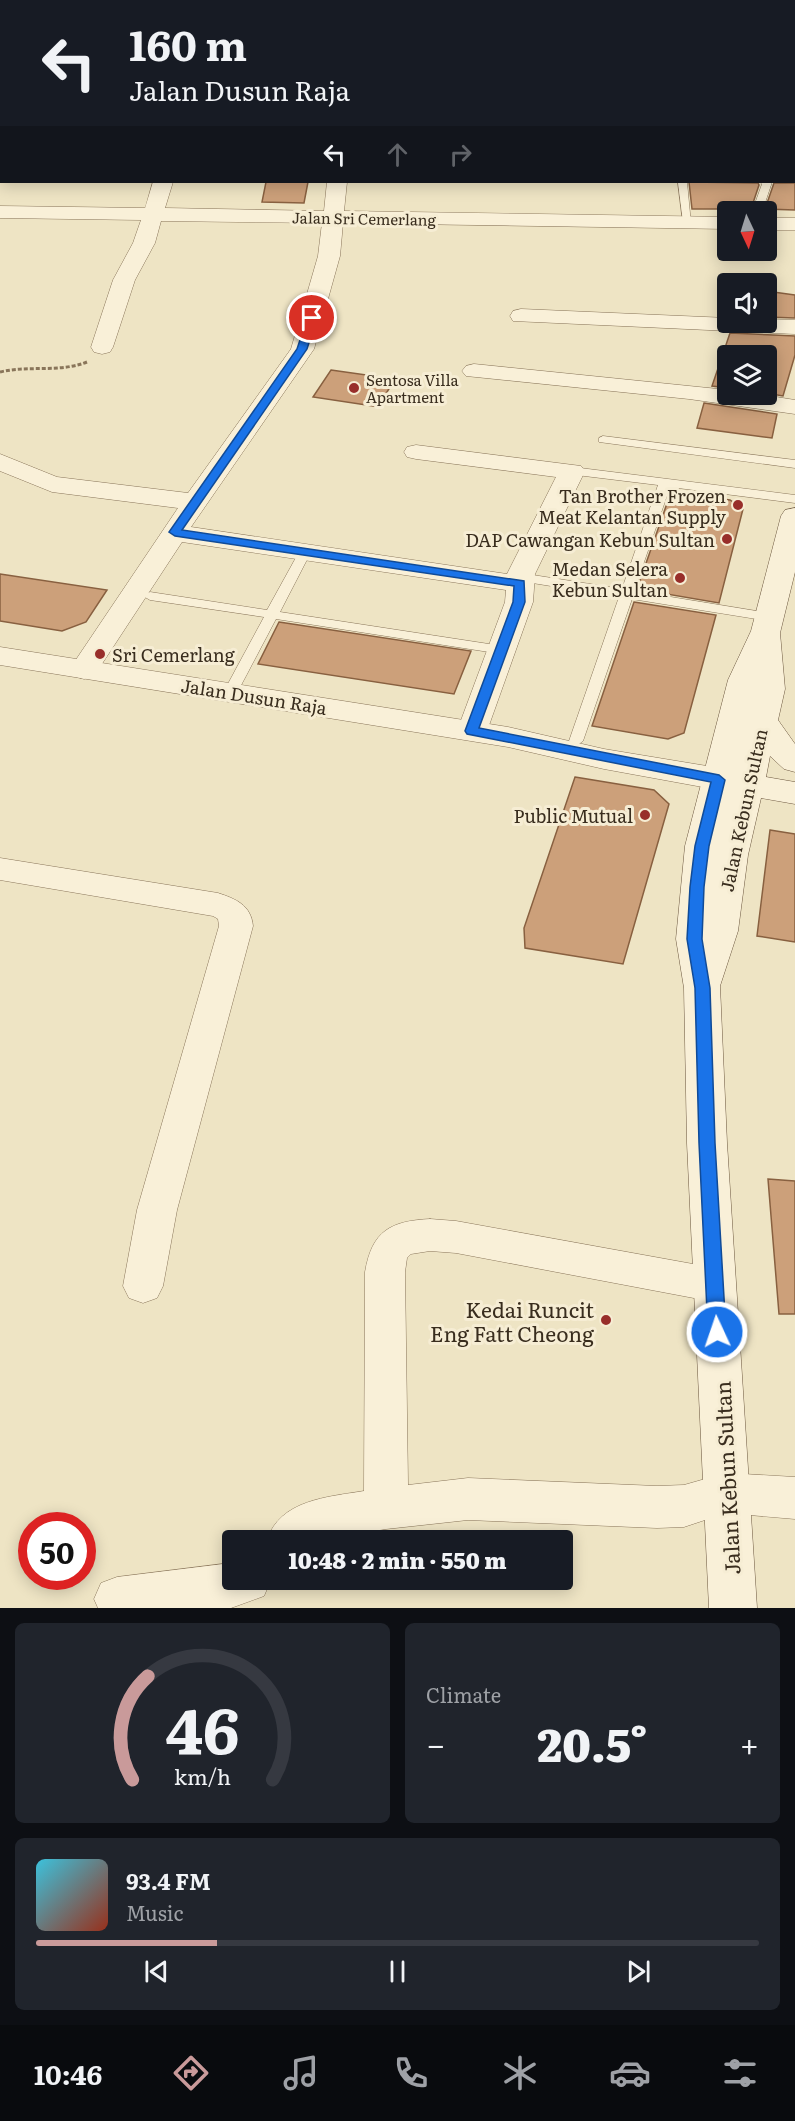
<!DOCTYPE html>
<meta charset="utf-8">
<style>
body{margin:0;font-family:Literata,serif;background:#20242c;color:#f1f3f6;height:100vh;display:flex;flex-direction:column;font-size:22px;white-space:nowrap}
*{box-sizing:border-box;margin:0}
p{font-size:20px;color:#9ea1a6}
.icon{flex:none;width:33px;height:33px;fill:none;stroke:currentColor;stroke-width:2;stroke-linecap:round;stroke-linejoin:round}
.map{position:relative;height:1608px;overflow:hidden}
.sheet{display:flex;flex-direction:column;gap:15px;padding:15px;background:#0d0f14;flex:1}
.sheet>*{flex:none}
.banner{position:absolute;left:0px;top:0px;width:795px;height:183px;box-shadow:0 3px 15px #0003;background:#171b24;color:#f1f3f6;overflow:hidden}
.needle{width:39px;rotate:176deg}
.controls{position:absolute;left:717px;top:201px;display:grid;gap:12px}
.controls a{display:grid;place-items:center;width:60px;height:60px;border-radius:6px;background:#171b24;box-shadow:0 3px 15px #0003;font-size:30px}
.speed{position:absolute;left:18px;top:1512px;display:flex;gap:12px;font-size:30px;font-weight:700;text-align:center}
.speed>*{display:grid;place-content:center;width:78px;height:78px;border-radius:50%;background:#171b24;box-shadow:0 3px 15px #0003;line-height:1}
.speed .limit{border:9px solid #d22;background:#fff;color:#111}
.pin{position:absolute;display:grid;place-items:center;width:51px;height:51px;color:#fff;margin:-26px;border:3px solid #fff;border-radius:50%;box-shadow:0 2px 6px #0007}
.me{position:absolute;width:66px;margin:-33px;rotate:357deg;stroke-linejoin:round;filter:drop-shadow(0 0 4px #0008)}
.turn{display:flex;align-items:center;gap:21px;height:126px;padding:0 30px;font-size:27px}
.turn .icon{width:78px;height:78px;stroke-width:2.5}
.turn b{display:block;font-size:42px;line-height:51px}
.lanes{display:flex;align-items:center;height:57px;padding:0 30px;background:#0003;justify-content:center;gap:30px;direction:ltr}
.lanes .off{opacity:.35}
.big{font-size:45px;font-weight:800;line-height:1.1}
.sheet .widget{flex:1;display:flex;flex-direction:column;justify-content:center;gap:9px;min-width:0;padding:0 21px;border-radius:9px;background:#20242c}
.sheet .dial{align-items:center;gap:0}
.dial svg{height:156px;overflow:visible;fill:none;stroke:#363941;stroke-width:7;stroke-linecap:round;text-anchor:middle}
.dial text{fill:#f1f3f6;stroke:none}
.song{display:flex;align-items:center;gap:18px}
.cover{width:72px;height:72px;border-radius:9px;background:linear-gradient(135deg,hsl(190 70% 55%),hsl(10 70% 35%))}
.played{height:6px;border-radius:3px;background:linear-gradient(90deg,#c99a9a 25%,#363941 25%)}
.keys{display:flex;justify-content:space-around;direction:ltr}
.heat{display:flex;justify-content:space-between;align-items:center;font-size:33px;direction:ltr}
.sheet .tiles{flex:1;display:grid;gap:15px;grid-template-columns:1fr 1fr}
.widget:last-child{grid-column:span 2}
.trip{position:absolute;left:222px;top:1530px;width:351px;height:60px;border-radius:6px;background:#171b24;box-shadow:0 3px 15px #0003;font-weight:800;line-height:60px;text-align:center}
.dock{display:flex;height:96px;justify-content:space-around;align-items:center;background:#090b0e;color:#9ea1a6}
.dock .icon{width:42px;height:42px}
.dock .current{color:#c99a9a}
.dock b{font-size:27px;color:#f1f3f6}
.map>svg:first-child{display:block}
.building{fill:#cca07a;stroke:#886040;stroke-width:1.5}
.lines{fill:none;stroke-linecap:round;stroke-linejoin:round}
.service-casing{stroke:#89755a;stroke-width:1}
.minor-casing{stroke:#89755a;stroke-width:1}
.tertiary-casing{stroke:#89755a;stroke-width:1}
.secondary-casing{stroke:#6b563e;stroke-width:1}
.path{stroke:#89755a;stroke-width:3;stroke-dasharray:4 2;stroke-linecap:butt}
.service{fill:#f9f0d8;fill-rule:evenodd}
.minor{fill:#f9f0d8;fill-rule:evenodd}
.tertiary{fill:#f9f0d8;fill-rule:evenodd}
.secondary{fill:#f9f0d8;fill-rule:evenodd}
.route{fill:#1a73e8;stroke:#114b97;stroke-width:1.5}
.poi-dot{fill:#982e2a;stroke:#f6edd4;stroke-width:2}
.labels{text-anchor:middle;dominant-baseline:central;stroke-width:6;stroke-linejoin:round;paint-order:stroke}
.far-street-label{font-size:15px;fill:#392d1e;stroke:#f6edd4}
.far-poi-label{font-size:15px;fill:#392d1e;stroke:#f6edd4;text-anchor:start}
.poi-label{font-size:18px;fill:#392d1e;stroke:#f6edd4;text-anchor:end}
.street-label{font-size:18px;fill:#392d1e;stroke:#f6edd4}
.near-poi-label{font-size:21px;fill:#392d1e;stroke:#f6edd4;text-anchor:end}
.near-street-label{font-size:21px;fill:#392d1e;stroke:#f6edd4}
</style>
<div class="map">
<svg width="795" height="1608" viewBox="0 0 795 1608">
<rect width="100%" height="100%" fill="#eee4c4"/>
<g class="building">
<polygon points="266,182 308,182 304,203 262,202"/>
<polygon points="689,182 758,183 759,185 751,209 692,209"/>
<polygon points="774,183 795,183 795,210 765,209"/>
<polygon points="766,291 795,295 795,318 766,317"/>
<polygon points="730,333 795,336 795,355 783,396 766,393 766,356 728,356 728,388 712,386"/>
<polygon points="331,370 395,379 379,405 373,406 313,397"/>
<polygon points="704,403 777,414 772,438 697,428"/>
<polygon points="671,492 730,500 743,509 719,603 637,589"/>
<polygon points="0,574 107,590 86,622 62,631 0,621"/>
<polygon points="634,602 716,615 684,733 668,739 592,726"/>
<polygon points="279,622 471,651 454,694 258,664"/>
<polygon points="575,777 654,790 669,804 623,964 525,948 524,928"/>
<polygon points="770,830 795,834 795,942 757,936"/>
<polygon points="768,1179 795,1181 795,1314 779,1314"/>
</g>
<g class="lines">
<defs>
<g id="service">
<rect x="115" y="0" width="8" height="2"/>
<polygon points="795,97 795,106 794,107 794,98"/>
<polygon points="678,182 687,182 691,224 683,222"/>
<polygon points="760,182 772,182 762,212 752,212 762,184"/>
<polygon points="603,436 795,460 795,468 599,442 599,438"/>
<polygon points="572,467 795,495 795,503 670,487 634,591 769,613 776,617 769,621 632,599 583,741 576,746 569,741 619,597 520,581 514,577 520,573 622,589 658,485 568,474 568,468"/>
<polygon points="305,548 311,552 280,612 502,646 509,650 502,654 276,619 237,693 230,697 223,693 264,617 150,600 143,596 150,592 267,610 299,552"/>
</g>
<g id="minor">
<polygon points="292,0 308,0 291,2"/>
<rect x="794" y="48" width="1" height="10"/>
<rect x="0" y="91" width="2" height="12"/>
<rect x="794" y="125" width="1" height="12"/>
<polygon points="2,142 2,156 0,157 0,143"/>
<polygon points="153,182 173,182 165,208 324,211 327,182 347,182 344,211 728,217 728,229 343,223 340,256 314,349 191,527 507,574 556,477 416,459 407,457 404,452 407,447 416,445 581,466 585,471 535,574 533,602 487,731 483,738 472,740 461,738 457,731 505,602 506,590 182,542 94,676 84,679 74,676 69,670 178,508 52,492 0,471 0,454 57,477 188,493 291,349 318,256 322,223 161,221 155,243 135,280 113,347 110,352 102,354 94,352 91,347 113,280 133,243 141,220 0,218 0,206 145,208"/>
<rect x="766" y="218" width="29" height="12"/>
<polygon points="521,309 728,318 728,322 766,322 766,319 795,320 795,334 513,321 510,316 513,311"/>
<polygon points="474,364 728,390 728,394 758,394 795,400 795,414 689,399 466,376 462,371 466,366"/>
<path d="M0,858L218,893C236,899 251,905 253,926L177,1210L163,1286L157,1298L143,1303L129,1298L123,1286L137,1210L219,926L218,919L213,916L0,880Z"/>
<path d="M430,1219L456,1221L715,1268L729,1273L735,1285L729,1297L715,1302L456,1253L430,1251L411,1254L407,1258L405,1272L408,1485L468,1478L657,1486L684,1485L726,1473L795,1477V1519L726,1513L684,1527L657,1528L468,1520L386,1529L320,1540H267C280,1500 327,1497 364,1491L365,1272C372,1231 390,1221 430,1219Z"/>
<polygon points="232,1563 232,1580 271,1580 264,1596 231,1608 98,1608 94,1599 101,1583 117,1577"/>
</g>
<polygon id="tertiary" points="0,647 508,727 604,749 719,768 730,772 735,779 730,786 719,790 604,769 508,747 0,665"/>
<polygon id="secondary" points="795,508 795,572 780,633 785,689 778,720 795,744 795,772 784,769 770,756 766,777 795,782 795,804 761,798 748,855 738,931 720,986 727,1143 757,1608 709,1608 687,1143 684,988 676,939 685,846 728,680 751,631 781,516 785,510"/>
</defs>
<use href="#service" class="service-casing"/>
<use href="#minor" class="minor-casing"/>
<use href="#tertiary" class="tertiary-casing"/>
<use href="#secondary" class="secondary-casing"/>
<path class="path" d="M0,372C29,365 59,373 87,362"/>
<use href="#service" class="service"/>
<use href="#minor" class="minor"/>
<use href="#tertiary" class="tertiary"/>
<use href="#secondary" class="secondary"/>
</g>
<polygon class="route" points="308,316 317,318 307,349 182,530 524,581 525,602 479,728 719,775 725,780 709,846 704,887 702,939 710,988 715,1143 726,1332 724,1337 717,1339 711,1337 708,1332 699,1143 695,988 687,939 690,887 695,846 711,782 467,734 465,731 513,602 514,586 175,536 169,532 297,349"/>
<g class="poi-dot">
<circle cx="354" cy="388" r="6"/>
<circle cx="738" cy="505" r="6"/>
<circle cx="727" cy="539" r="6"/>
<circle cx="680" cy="578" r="6"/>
<circle cx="100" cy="654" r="6"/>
<circle cx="645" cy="815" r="6"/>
<circle cx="606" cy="1320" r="6"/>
</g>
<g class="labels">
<g class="far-street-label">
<text transform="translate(364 218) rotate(1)">Jalan Sri Cemerlang</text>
</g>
<g class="far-poi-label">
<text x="366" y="379">Sentosa Villa<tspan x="366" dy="17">Apartment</tspan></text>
</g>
<g class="poi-label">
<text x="726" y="495">Tan Brother Frozen<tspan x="726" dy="21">Meat Kelantan Supply</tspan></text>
<text x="715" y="539">DAP Cawangan Kebun Sultan</text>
<text x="668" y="568">Medan Selera<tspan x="668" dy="21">Kebun Sultan</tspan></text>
<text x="112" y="654" text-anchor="start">Sri Cemerlang</text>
<text x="633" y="815">Public Mutual</text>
</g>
<g class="street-label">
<text transform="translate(254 696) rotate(9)">Jalan Dusun Raja</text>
<text transform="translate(743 810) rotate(-78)">Jalan Kebun Sultan</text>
</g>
<g class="near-poi-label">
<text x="594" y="1308">Kedai Runcit<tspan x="594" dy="24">Eng Fatt Cheong</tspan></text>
</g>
<g class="near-street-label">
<text transform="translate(726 1478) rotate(-93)">Jalan Kebun Sultan</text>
</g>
</g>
</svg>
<div class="controls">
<a><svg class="needle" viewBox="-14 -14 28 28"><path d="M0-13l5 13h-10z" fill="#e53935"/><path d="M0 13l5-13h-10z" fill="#9ea1a6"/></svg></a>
<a><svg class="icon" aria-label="sound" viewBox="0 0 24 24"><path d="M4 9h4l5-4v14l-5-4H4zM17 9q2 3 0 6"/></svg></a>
<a><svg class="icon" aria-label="layers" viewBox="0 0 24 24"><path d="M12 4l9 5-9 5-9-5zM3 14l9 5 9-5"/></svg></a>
</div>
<div class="speed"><div class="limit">50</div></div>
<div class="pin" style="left:312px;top:318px;background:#d93025"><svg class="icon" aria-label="arrive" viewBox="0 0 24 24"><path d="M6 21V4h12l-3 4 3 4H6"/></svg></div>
<svg class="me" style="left:717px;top:1332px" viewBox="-20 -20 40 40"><circle r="17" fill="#1a73e8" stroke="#fff" stroke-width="3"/><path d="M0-11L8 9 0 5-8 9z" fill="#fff"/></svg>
<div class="trip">10:48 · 2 min · 550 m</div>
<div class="banner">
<div class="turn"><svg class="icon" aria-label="left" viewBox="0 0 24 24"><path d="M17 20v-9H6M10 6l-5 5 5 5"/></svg><div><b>160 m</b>Jalan Dusun Raja</div></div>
<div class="lanes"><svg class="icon" aria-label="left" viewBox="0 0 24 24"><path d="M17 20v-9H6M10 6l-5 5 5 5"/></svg><svg class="icon off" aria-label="ahead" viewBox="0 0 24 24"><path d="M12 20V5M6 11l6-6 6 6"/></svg><svg class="icon off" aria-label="right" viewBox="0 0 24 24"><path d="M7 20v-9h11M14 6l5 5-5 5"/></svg></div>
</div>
</div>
<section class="sheet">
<div class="tiles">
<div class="widget dial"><svg viewBox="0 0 100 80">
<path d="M14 69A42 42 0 1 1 86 69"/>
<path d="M14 69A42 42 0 0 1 22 16" stroke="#c99a9a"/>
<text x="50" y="56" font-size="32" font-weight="700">46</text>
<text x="50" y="72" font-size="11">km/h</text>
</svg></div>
<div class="widget"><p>Climate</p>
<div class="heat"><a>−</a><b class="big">20.5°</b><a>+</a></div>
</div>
<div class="widget">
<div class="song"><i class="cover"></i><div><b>93.4 FM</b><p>Music</p></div></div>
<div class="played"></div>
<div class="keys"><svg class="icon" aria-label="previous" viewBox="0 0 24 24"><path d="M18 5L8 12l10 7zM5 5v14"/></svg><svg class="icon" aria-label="pause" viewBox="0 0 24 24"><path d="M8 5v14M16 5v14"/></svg><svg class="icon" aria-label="next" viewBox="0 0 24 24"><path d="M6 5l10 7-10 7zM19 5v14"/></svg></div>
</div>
</div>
</section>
<nav class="dock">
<b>10:46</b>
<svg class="icon current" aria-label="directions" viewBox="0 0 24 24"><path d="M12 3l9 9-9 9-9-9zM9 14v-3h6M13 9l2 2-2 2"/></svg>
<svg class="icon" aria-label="music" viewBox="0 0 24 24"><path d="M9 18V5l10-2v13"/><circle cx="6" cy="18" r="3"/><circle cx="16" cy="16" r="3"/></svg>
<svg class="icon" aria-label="phone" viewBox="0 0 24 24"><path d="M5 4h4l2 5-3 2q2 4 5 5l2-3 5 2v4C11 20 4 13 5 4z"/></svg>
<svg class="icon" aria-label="climate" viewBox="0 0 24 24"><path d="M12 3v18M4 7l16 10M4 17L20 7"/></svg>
<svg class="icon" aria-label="car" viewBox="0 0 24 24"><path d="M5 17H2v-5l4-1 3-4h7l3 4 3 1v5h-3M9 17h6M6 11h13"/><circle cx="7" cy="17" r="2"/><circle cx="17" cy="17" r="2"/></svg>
<svg class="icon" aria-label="filters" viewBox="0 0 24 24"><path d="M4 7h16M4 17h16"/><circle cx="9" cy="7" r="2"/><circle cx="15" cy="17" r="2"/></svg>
</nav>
